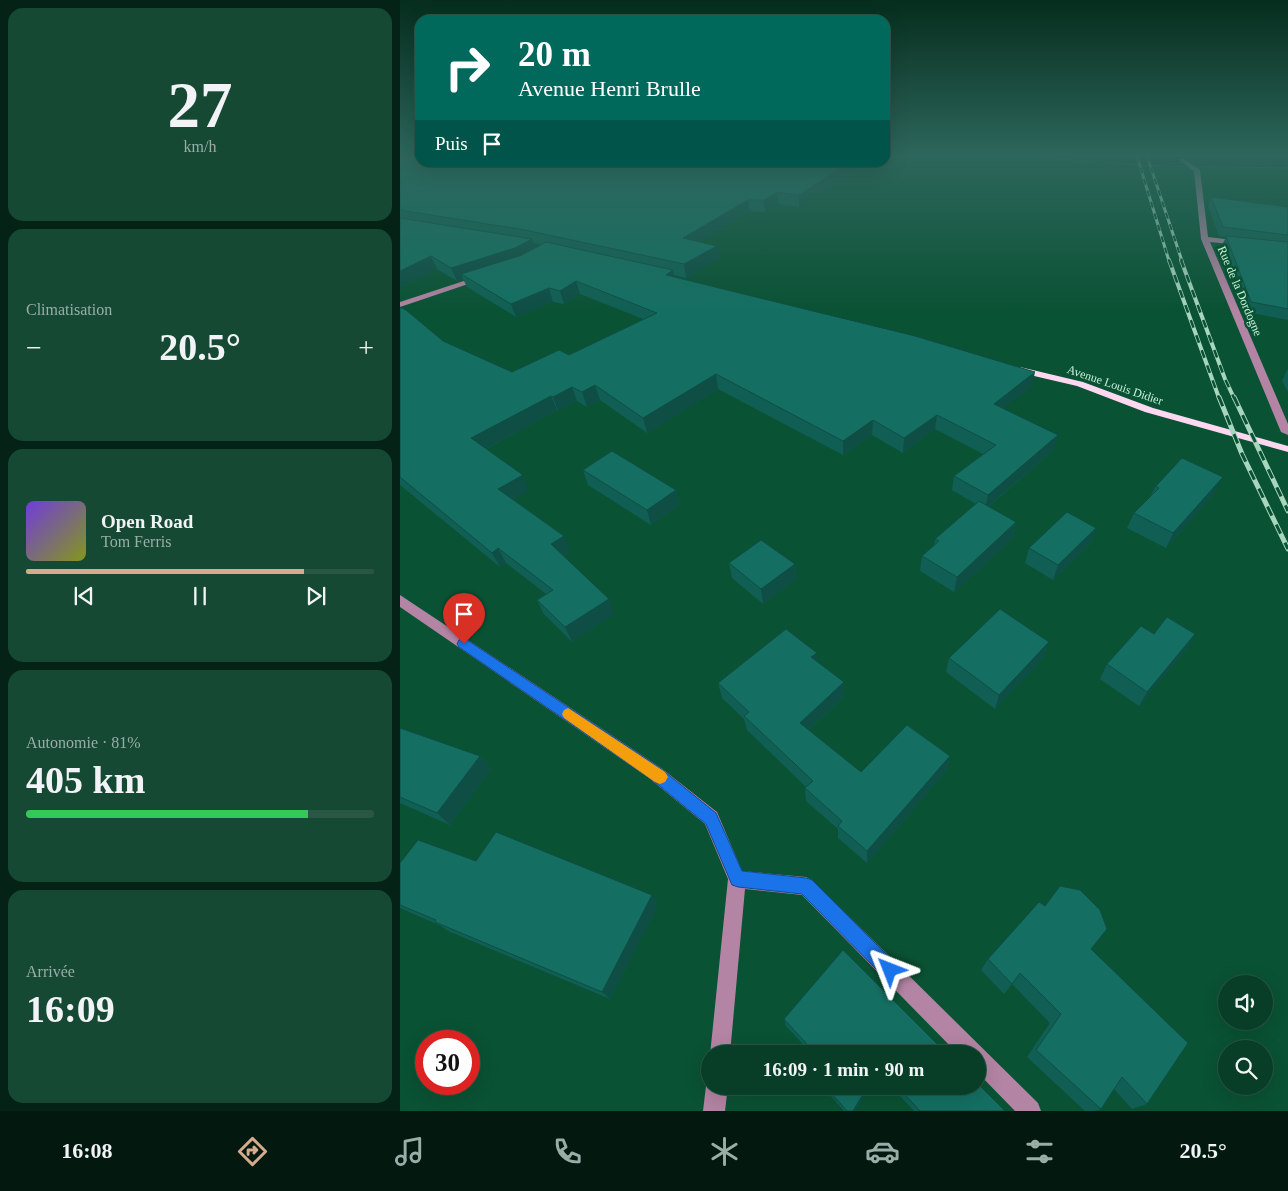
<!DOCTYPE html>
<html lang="fr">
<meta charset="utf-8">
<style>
body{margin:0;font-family:"Times New Roman",serif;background:#164933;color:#f1f3f6;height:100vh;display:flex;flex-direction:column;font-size:19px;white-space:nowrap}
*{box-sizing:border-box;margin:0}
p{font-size:16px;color:#98aea7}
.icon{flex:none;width:28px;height:28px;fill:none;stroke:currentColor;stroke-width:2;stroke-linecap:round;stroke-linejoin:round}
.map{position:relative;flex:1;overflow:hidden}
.drawer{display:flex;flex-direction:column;gap:8px;padding:8px;background:#042215;width:400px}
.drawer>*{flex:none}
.banner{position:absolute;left:15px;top:15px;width:475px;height:152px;border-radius:15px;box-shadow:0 5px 20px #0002,0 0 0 1px #295744;background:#00695c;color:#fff;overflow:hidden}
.fabs{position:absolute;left:818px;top:975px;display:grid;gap:10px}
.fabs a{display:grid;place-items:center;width:55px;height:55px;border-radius:50%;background:#083e27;box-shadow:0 5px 20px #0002,0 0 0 1px #295744;font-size:25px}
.speed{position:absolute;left:15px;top:1030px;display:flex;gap:10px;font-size:25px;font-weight:700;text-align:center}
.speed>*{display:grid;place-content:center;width:65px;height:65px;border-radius:50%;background:#083e27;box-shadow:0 5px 20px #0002,0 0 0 1px #295744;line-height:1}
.speed .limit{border:8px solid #d22;background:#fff;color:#111}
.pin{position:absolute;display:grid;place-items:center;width:42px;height:42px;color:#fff;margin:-51px -21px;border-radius:50% 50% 50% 0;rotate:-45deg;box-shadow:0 0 5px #0007}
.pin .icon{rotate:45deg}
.me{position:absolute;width:55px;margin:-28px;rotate:315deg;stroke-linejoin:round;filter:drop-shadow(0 0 4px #0008)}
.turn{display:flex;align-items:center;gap:18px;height:105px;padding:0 20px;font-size:22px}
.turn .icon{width:65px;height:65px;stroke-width:2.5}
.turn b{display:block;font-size:35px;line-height:42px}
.then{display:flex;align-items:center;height:48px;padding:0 20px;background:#0003;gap:10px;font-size:19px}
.big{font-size:38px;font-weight:700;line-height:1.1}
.drawer .widget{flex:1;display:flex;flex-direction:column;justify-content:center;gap:8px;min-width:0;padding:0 18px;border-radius:15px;background:#164933}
.drawer .dial{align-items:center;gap:0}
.dial b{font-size:65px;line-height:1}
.song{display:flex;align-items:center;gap:15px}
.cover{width:60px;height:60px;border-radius:8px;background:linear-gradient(135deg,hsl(260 70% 55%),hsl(70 70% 35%))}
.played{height:5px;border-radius:2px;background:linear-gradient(90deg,#d6ab8b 80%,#295744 80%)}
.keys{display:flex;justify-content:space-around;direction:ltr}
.heat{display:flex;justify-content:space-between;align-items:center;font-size:28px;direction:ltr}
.charge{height:8px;border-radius:4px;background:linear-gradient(90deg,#34c759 81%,#295744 0)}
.trip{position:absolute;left:301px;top:1045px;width:285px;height:50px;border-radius:25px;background:#083e27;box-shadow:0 5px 20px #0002,0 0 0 1px #295744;font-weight:700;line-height:50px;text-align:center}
.tab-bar{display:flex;height:80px;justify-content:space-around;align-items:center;background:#031910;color:#98aea7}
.tab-bar .icon{width:35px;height:35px}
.tab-bar .current{color:#d6ab8b}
.tab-bar b{font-size:22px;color:#f1f3f6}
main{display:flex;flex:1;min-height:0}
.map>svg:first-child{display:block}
.water{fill:#132a31;stroke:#4a6664}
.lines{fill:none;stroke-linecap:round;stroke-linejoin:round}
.minor{fill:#b384a3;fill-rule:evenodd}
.major{fill:#fed7f0;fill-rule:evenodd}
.rail-far2-casing{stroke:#a8d6bd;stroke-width:3}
.rail-far1-casing{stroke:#a8d6bd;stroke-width:4}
.rail-casing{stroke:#a8d6bd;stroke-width:5}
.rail-far2{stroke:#0a5234;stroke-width:2;stroke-dasharray:6;stroke-linecap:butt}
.rail-far1{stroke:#0a5234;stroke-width:2.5;stroke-dasharray:8;stroke-linecap:butt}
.rail{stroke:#0a5234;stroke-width:3;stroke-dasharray:10;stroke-linecap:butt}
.wall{fill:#115f54;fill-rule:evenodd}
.shaded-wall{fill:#0e4e45}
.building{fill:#146f62;stroke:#0e4e45}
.route{fill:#1a73e8;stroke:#114b97}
.slow{fill:#f59e0b}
.labels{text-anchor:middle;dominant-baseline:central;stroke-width:5;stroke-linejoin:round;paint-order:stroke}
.far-street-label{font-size:12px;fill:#caf2db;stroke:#0a5234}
</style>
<main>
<section class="drawer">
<div class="widget dial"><b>27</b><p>km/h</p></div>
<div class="widget"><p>Climatisation</p>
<div class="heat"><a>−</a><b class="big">20.5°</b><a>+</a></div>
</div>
<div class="widget">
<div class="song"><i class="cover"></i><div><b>Open Road</b><p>Tom Ferris</p></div></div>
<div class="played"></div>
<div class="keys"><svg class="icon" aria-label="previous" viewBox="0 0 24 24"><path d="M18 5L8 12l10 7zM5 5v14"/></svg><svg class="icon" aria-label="pause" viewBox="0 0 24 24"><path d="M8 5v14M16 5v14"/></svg><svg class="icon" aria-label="next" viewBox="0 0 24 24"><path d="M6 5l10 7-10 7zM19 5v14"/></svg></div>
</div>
<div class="widget"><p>Autonomie · 81%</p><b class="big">405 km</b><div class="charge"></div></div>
<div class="widget"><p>Arrivée</p><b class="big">16:09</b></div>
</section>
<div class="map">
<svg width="888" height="1111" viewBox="0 0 888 1111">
<rect width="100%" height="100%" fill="#0a5234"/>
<polygon class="water" points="619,156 888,156 888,168 757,166"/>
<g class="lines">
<g class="minor">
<polygon points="780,159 784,159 800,170 808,237 841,241 845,243 841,245 810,242 888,424 888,435 881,432 801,239 794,171 780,161"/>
<polygon points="79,276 86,278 0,307 0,302"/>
<polygon points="0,595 261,768 317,812 342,871 406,877 412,880 638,1103 641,1111 615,1111 578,1073 578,1054 558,1054 402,895 345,889 330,1054 310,1055 328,879 305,824 249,778 0,607"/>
<polygon points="309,1078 310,1086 328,1086 325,1111 303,1111 306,1086"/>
</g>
<polygon class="major" points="620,367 683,382 753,408 888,446 888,452 745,412 677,386 617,372 617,368"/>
<defs>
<g id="rail-far2">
<polyline points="737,156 769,261"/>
<polyline points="747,156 782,261"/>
</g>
<g id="rail-far1">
<polyline points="769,260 819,398"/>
<polyline points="781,260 825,379 834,398"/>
</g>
<g id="rail">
<polyline points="819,397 842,454 888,549"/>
<polyline points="834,397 888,511"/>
</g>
</defs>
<use href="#rail-far2" class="rail-far2-casing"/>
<use href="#rail-far1" class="rail-far1-casing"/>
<use href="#rail" class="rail-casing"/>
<use href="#rail-far2" class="rail-far2"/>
<use href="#rail-far1" class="rail-far1"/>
<use href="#rail" class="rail"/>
</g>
<g class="wall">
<path d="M0,156L20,162H464V164L399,207L378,204L365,212L349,211L300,242L317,246L319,258L286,278L274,275V277L632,386L603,408L654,449L588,507L616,522L613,538L554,592L520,571L522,556L534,545L535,539L576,504L552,490L554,476L583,454L535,429L503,453L472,435L443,455L318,389L247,433L200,400L187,407L177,401L158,411L157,410L86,449L129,490L112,500L170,551L163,556L214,614L172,642L144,614L137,600L146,594L106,563L100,567L0,485V307L43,341L112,372L169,355L243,319L180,294L164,304L153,302L116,317L67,287L63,279L57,281L37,269L0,287ZM134,243L141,245L135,248Z"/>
<polygon points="811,197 888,207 888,320 847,312 822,245 826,237 819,236 808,206"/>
<polygon points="887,370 888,370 888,392 882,381"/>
<polygon points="183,470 276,490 279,505 251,525 188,485"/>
<polygon points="756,486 815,492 766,548 727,528 734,513 751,495"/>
<polygon points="696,528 691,543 653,580 625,563 629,548"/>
<polygon points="329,563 395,564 396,579 363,604 332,578"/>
<polygon points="795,634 786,649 739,706 700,679 707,664"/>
<polygon points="417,653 417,661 444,697 408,730 461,772 550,756 547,770 467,863 438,838 438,829 406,801 405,788 406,787 347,730 344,719 322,698 318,683"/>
<polygon points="644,657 595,709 546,672 549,658"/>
<polygon points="0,728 80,756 91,769 50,825 0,803"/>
<polygon points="76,861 258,905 210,999 48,931 41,926 0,908 0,863"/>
<polygon points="691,949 747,1104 732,1109 714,1089 701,1109 695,1111 685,1111 627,1057 650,1023 612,984 604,994 581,970 588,959"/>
<polygon points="384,1019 547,1054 412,1054 386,1026"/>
<polygon points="422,1086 470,1086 455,1111 444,1111"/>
<polygon points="491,1086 578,1086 605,1111 514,1111"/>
</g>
<g class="shaded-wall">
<polygon points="450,162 464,162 464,164 399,207 399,195"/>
<polygon points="377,192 378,204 365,212 364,200"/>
<polygon points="348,200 349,211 285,251 283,238"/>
<polygon points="132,239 137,252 61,274 63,279 57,281 51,268"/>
<polygon points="317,246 319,258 286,278 284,264"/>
<polygon points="31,256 37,269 0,287 0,271"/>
<polygon points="273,270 275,284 266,275"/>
<polygon points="176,281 180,294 164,304 160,291"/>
<polygon points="149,288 153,302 116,317 111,304"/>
<polygon points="635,372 632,386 591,418 594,404"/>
<polygon points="316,374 318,389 247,433 243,418"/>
<polygon points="195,385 200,400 187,407 182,392"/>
<polygon points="172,387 177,401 158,411 153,397"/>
<polygon points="151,396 157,410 78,453 71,438"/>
<polygon points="537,415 535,429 503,453 504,438"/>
<polygon points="473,420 472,435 443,455 443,441"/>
<polygon points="658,435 654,449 585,509 588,495"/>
<polygon points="123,475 129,490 105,504 98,489"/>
<polygon points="823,477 815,492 766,548 773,533"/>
<polygon points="276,490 279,505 251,525 247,510"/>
<polygon points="616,522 613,538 554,592 557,577"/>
<polygon points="696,528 691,543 653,580 658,565"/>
<polygon points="164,536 170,551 158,559 151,544"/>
<polygon points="98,548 106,563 100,567 92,553"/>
<polygon points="395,564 396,579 363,604 361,589"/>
<polygon points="209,599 214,614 172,642 165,627"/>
<polygon points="795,634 786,649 739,706 747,692"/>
<polygon points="649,642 644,657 595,709 599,695"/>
<polygon points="417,653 417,667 411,657"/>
<polygon points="444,682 444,697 401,736 400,723"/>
<polygon points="80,756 91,769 50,825 37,813"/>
<polygon points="550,756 547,770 467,863 467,851"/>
<polygon points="252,895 258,905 210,999 202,992"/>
<polygon points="468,1086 470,1086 455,1111 453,1111"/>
</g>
<g class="building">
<polygon points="0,156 20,156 20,162 450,162 399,195 377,192 364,200 348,200 283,238 317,246 284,264 125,230 0,210"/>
<polygon points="811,197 888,207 888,235 823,227"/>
<polygon points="0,218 132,239 115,248 51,268 31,256 0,271"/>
<polygon points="826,236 888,242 888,309 851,302"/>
<polygon points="146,242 273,270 266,275 515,336 635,372 594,404 658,435 588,495 554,476 596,445 537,415 504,438 473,420 443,441 316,374 243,418 195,385 182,392 172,387 153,397 151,396 71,438 123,475 98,489 164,536 151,544 209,599 165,627 137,600 153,590 98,548 92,553 0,477 0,307 6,310 43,341 112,372 159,350 169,355 257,313 176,281 160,291 149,288 111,304 61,274 122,255"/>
<polygon points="212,451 276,490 247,510 183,470"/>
<polygon points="782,458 823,477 773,533 734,513 759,488 756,486"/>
<polygon points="579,501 616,522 557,577 522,556 539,541 535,539"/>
<polygon points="667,512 696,528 658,565 629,548"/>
<polygon points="361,540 395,564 361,589 329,563"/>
<polygon points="600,609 649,642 599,695 549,658"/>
<polygon points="767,617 795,634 747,692 707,664 741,626 754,634"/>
<polygon points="386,629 417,653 411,657 444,682 400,723 461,772 507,725 550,756 467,851 438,826 442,821 405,788 413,781 344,716 349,712 318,683"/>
<polygon points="0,728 80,756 37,813 0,797"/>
<polygon points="96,832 252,895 202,992 35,922 36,920 0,905 0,863 18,840 76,861"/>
<polygon points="660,886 680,890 700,910 707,929 691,949 788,1043 747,1104 722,1077 701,1109 636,1050 661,1014 620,973 612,984 588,959 639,902 645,906"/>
<polygon points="443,950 547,1054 416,1054 384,1019"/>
<polygon points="578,1084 605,1111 520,1111 497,1086 578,1086"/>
<polygon points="425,1086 468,1086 453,1111 447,1111"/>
</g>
<linearGradient id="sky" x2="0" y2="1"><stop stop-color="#062d1d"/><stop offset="0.5" stop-color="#2d665c"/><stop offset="1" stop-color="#2d665c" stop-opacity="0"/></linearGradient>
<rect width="888" height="311" fill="url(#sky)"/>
<polygon class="route" points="64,638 260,768 316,813 342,871 406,878 412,880 496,964 499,970 496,976 490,979 483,976 402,894 338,887 332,885 306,824 250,778 59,647 57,644 59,640"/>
<polygon class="slow" points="168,708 265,772 268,777 265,782 260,784 255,782 164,718 162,714 164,710"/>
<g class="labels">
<g class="far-street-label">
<text transform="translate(840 291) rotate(67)">Rue de la Dordogne</text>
<text transform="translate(715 385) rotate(19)">Avenue Louis Didier</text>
</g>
</g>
</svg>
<div class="fabs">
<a><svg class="icon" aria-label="sound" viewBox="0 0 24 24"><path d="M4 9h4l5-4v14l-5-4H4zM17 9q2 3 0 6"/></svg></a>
<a><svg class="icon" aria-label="search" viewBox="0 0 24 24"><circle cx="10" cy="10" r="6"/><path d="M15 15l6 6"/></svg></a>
</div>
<div class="speed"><div class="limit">30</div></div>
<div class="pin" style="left:64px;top:644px;background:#d93025"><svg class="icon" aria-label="arrive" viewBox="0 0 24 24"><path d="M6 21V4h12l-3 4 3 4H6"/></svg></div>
<svg class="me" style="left:490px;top:970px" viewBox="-20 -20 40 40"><path d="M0-17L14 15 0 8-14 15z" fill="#1a73e8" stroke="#fff" stroke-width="4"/></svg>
<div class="trip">16:09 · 1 min · 90 m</div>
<div class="banner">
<div class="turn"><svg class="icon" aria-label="right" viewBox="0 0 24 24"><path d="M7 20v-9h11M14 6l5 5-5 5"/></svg><div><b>20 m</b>Avenue Henri Brulle</div></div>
<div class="then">Puis<svg class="icon" aria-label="arrive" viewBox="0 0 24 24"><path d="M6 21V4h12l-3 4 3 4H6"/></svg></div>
</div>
</div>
</main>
<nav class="tab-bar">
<b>16:08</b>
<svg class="icon current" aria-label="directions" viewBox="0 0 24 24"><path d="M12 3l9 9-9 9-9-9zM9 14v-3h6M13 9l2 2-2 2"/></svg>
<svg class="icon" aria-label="music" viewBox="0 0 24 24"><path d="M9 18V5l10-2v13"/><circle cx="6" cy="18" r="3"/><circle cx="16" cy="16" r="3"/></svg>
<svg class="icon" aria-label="phone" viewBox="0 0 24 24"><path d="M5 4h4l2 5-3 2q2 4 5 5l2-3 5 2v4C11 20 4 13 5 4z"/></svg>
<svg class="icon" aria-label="climate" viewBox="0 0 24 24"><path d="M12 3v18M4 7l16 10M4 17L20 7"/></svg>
<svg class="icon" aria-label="car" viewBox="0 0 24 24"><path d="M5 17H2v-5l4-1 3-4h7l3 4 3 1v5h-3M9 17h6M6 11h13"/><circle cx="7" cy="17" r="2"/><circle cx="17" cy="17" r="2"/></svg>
<svg class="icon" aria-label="filters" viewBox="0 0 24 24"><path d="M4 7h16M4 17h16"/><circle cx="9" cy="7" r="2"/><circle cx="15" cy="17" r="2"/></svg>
<b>20.5°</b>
</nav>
